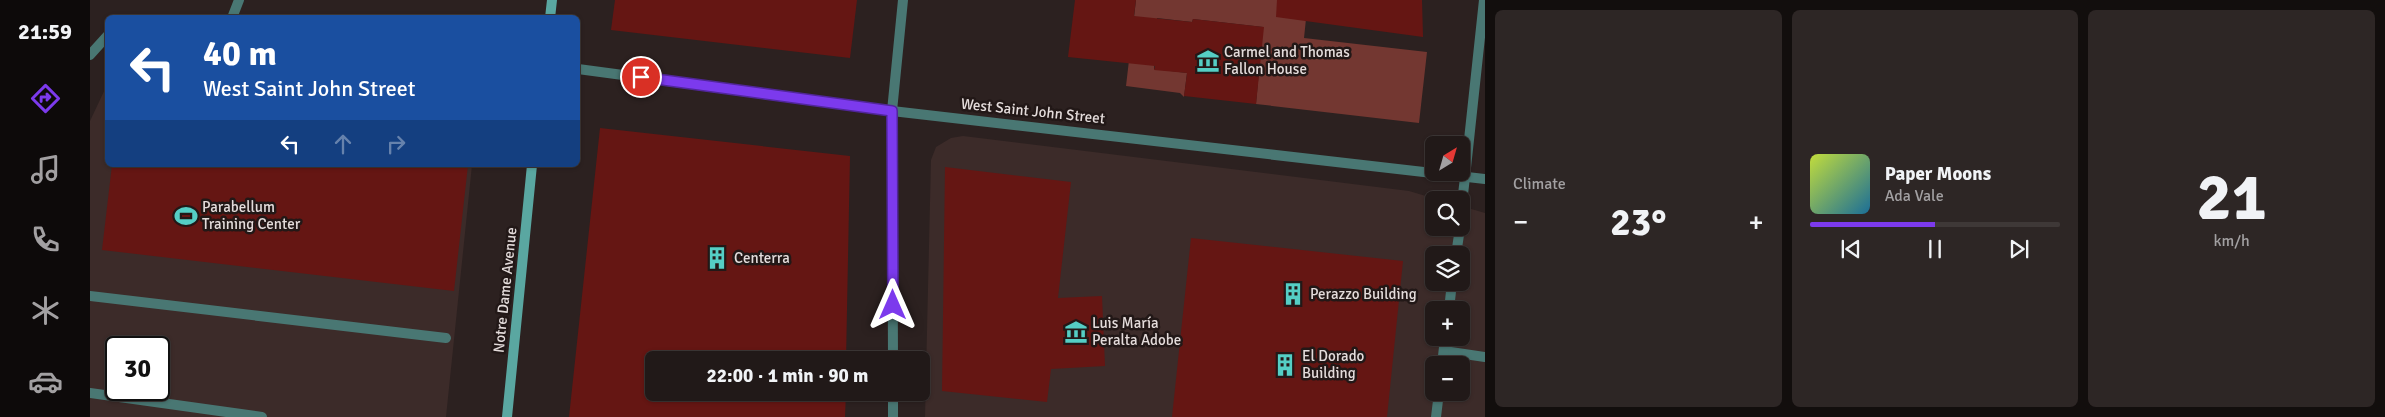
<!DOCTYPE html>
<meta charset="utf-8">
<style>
body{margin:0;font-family:Signika,sans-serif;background:#2d2625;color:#f1f3f6;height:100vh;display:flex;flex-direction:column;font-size:19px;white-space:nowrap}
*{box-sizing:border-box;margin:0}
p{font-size:16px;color:#a2a0a2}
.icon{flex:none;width:28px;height:28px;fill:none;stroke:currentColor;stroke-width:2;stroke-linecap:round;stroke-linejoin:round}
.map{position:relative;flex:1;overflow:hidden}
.sheet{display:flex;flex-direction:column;gap:10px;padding:10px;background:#120e0d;width:900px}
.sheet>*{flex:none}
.banner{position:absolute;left:15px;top:15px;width:475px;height:152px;border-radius:8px;box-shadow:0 1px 4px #0004,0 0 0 1px #3e3837;background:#1a4fa0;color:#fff;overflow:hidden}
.needle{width:32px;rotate:37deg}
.tools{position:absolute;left:1335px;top:136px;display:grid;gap:10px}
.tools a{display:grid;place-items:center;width:45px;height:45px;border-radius:8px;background:#211918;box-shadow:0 1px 4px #0004,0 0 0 1px #3e3837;font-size:25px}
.speed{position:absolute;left:15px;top:336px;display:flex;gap:10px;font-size:25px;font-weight:700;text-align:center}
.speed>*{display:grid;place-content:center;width:65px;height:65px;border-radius:50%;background:#211918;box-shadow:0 1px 4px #0004,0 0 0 1px #3e3837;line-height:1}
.speed .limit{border:2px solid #111;border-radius:8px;background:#fff;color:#111}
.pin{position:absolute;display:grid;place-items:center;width:42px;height:42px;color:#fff;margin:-21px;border:2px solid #fff;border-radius:50%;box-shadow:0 1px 5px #0007}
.me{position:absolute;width:55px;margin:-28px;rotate:0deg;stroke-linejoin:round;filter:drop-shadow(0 0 4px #0008)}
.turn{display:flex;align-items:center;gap:18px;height:105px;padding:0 15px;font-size:22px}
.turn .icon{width:65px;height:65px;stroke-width:2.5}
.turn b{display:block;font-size:35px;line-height:42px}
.lanes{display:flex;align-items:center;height:48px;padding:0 15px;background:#0003;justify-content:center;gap:25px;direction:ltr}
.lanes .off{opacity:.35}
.big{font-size:38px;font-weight:700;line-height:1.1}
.sheet .card{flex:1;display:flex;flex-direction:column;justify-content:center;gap:8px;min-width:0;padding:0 18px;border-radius:8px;background:#2d2625}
.sheet .dial{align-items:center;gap:0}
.dial b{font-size:65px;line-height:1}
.song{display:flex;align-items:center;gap:15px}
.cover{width:60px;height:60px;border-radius:8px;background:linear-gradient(135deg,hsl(70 70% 55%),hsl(200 70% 35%))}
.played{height:5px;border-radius:2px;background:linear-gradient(90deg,#7c3aed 50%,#3e3837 50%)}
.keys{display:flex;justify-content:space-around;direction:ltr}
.heat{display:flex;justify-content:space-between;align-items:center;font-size:28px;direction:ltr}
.sheet .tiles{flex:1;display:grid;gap:10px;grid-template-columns:repeat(3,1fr)}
.trip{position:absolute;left:555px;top:351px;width:285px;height:50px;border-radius:8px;background:#211918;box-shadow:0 1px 4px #0004,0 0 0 1px #3e3837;font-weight:700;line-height:50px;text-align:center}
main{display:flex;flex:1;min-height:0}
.tab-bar{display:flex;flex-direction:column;width:90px;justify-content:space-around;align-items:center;background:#0d0a0a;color:#a2a0a2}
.tab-bar .icon{width:35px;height:35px}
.tab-bar .selected{color:#7c3aed}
.tab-bar b{font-size:22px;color:#f1f3f6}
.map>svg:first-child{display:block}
.built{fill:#3c2b29;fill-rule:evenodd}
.green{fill:#733731}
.building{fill:#651613}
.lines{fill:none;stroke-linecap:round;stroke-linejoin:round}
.service{stroke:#497773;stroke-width:10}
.pedestrian{stroke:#497773;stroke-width:10}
.minor{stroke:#497773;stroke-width:10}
.tertiary{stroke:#497773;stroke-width:10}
.secondary{stroke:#5aa7a1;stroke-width:10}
.route-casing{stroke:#51269a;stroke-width:12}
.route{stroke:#7c3aed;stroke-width:9}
.labels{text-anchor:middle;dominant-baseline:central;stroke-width:5;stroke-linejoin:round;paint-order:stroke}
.poi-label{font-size:15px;fill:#e4dcdb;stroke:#221817;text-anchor:start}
.street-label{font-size:15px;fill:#e4dcdb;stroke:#221817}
</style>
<main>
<nav class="tab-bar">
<b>21:59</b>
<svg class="icon selected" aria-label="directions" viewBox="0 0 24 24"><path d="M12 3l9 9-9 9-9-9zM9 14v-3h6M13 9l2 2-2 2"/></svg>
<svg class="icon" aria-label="music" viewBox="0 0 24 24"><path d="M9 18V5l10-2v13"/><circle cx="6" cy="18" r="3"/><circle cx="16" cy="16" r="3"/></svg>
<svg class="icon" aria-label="phone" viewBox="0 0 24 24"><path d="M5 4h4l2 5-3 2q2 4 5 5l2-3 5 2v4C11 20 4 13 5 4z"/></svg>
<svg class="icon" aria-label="climate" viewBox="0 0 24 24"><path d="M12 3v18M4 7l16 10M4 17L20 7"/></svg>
<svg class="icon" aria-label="car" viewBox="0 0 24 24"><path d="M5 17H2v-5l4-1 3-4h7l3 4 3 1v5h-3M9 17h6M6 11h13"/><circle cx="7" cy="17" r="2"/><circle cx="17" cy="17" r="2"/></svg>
</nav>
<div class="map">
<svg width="1395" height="417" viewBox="0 0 1395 417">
<rect width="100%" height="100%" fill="#2c2120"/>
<g class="built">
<path d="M17,85L18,165H382L356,417H0V121ZM26,348H69V390H26Z"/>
<path d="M873,136L1319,191L1349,200H1344V228H1371V206L1395,213V417H835L841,160L846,147L861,138ZM1344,255H1371V282H1344ZM1344,310H1371V338H1344ZM1344,365H1371V392H1344Z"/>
</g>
<polygon class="green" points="1046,0 1218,0 1214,38 1337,52 1329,123 1166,104 1173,27 1103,19 1102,22 1067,18 1064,69 1097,73 1094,97 1090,93 1036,86"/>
<g class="building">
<polygon points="525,0 767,0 760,58 521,30"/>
<polygon points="985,0 1046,0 1044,16 1102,22 1103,19 1174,27 1166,104 1094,96 1097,73 1064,70 1065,66 978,57"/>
<polygon points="1187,0 1332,0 1333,37 1186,17"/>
<polygon points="510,128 760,156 756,360 564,360 564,392 756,392 755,417 479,417"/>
<polygon points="22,165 378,165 364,291 12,250"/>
<polygon points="855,167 981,182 968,298 1012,296 1015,366 961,369 957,402 852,391"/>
<polygon points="1101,238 1313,261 1297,417 1082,417"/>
</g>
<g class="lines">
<g class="service">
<polyline points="142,18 149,0"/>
<polyline points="0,296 356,338"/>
<polyline points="1354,351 1395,357"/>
<polyline points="0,393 172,417"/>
</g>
<g class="pedestrian">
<polyline points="1371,212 1375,177"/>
<polyline points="1366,255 1370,228"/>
<polyline points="1359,310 1362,282"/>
<polyline points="1352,365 1355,338"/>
<polyline points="1346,417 1349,392"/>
</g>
<g class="minor">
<polyline points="0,55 18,35"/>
<polyline points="488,69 802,111 1395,179"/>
<polyline points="803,360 802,111 813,0"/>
<polyline points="803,417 803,392"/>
</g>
<polyline class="tertiary" points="1375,177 1394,0"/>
<g class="secondary">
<polyline points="460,18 462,0"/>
<polyline points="417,417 442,165"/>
</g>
</g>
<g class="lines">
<defs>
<polyline id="route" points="551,77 802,111 803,305"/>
</defs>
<use href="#route" class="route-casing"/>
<use href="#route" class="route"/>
</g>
<defs>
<symbol id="museum-bare" viewBox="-9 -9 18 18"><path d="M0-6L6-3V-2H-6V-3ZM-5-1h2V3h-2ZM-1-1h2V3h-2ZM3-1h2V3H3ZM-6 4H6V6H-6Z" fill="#55cec5" stroke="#221817" stroke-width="2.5" paint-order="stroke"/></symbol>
<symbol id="stadium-bare" viewBox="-9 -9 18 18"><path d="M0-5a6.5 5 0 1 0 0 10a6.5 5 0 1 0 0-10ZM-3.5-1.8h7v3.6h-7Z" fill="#55cec5" stroke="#221817" stroke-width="2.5" paint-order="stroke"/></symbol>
<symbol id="building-bare" viewBox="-9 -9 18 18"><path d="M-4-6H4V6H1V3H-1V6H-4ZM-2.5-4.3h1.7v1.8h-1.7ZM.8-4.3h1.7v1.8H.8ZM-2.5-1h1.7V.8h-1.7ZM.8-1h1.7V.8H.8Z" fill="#55cec5" stroke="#221817" stroke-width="2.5" paint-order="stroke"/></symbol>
</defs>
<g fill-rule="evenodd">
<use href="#museum-bare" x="1102" y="45" width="32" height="32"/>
<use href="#stadium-bare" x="80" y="200" width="32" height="32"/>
<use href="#building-bare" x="611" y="242" width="32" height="32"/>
<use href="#building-bare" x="1187" y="278" width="32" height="32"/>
<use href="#museum-bare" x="970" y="316" width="32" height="32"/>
<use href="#building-bare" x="1179" y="349" width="32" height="32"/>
</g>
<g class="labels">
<g class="poi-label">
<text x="1134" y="52">Carmel and Thomas<tspan x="1134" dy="17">Fallon House</tspan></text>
<text x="112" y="207">Parabellum<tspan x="112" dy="17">Training Center</tspan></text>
<text x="644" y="258">Centerra</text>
<text x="1220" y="294">Perazzo Building</text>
<text x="1002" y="323">Luis María<tspan x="1002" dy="17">Peralta Adobe</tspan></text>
<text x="1212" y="356">El Dorado<tspan x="1212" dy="17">Building</tspan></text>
</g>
<g class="street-label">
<text transform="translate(943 111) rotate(6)">West Saint John Street</text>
<text transform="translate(415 290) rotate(-84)">Notre Dame Avenue</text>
</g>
</g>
</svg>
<div class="tools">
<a><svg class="needle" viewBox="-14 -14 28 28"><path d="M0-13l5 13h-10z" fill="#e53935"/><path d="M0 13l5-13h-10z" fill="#a2a0a2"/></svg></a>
<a><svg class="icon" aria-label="search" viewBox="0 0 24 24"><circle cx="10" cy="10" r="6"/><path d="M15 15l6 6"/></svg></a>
<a><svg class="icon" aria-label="layers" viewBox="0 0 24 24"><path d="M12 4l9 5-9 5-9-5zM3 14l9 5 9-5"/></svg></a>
<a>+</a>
<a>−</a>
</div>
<div class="speed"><div class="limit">30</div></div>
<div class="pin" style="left:551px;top:77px;background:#d93025"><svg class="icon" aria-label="arrive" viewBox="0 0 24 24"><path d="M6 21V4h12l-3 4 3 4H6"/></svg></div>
<svg class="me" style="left:803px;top:305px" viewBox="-20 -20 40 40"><path d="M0-17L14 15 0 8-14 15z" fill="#7c3aed" stroke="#fff" stroke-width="4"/></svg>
<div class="trip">22:00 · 1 min · 90 m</div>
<div class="banner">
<div class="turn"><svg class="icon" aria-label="left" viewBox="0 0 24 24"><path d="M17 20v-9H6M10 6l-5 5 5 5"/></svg><div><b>40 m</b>West Saint John Street</div></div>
<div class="lanes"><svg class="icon" aria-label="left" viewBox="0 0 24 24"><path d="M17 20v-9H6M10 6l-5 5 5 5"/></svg><svg class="icon off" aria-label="ahead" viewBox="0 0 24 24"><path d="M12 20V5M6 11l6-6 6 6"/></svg><svg class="icon off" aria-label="right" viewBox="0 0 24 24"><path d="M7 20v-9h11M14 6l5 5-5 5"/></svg></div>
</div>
</div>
<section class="sheet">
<div class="tiles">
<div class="card"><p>Climate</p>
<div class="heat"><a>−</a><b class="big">23°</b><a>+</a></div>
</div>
<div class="card">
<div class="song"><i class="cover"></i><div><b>Paper Moons</b><p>Ada Vale</p></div></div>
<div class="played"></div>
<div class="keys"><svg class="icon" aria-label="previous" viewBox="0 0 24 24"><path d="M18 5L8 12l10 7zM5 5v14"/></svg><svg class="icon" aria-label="pause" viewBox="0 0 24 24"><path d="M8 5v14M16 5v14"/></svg><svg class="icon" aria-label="next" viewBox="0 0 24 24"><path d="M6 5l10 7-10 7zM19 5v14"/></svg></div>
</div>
<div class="card dial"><b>21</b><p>km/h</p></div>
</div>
</section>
</main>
